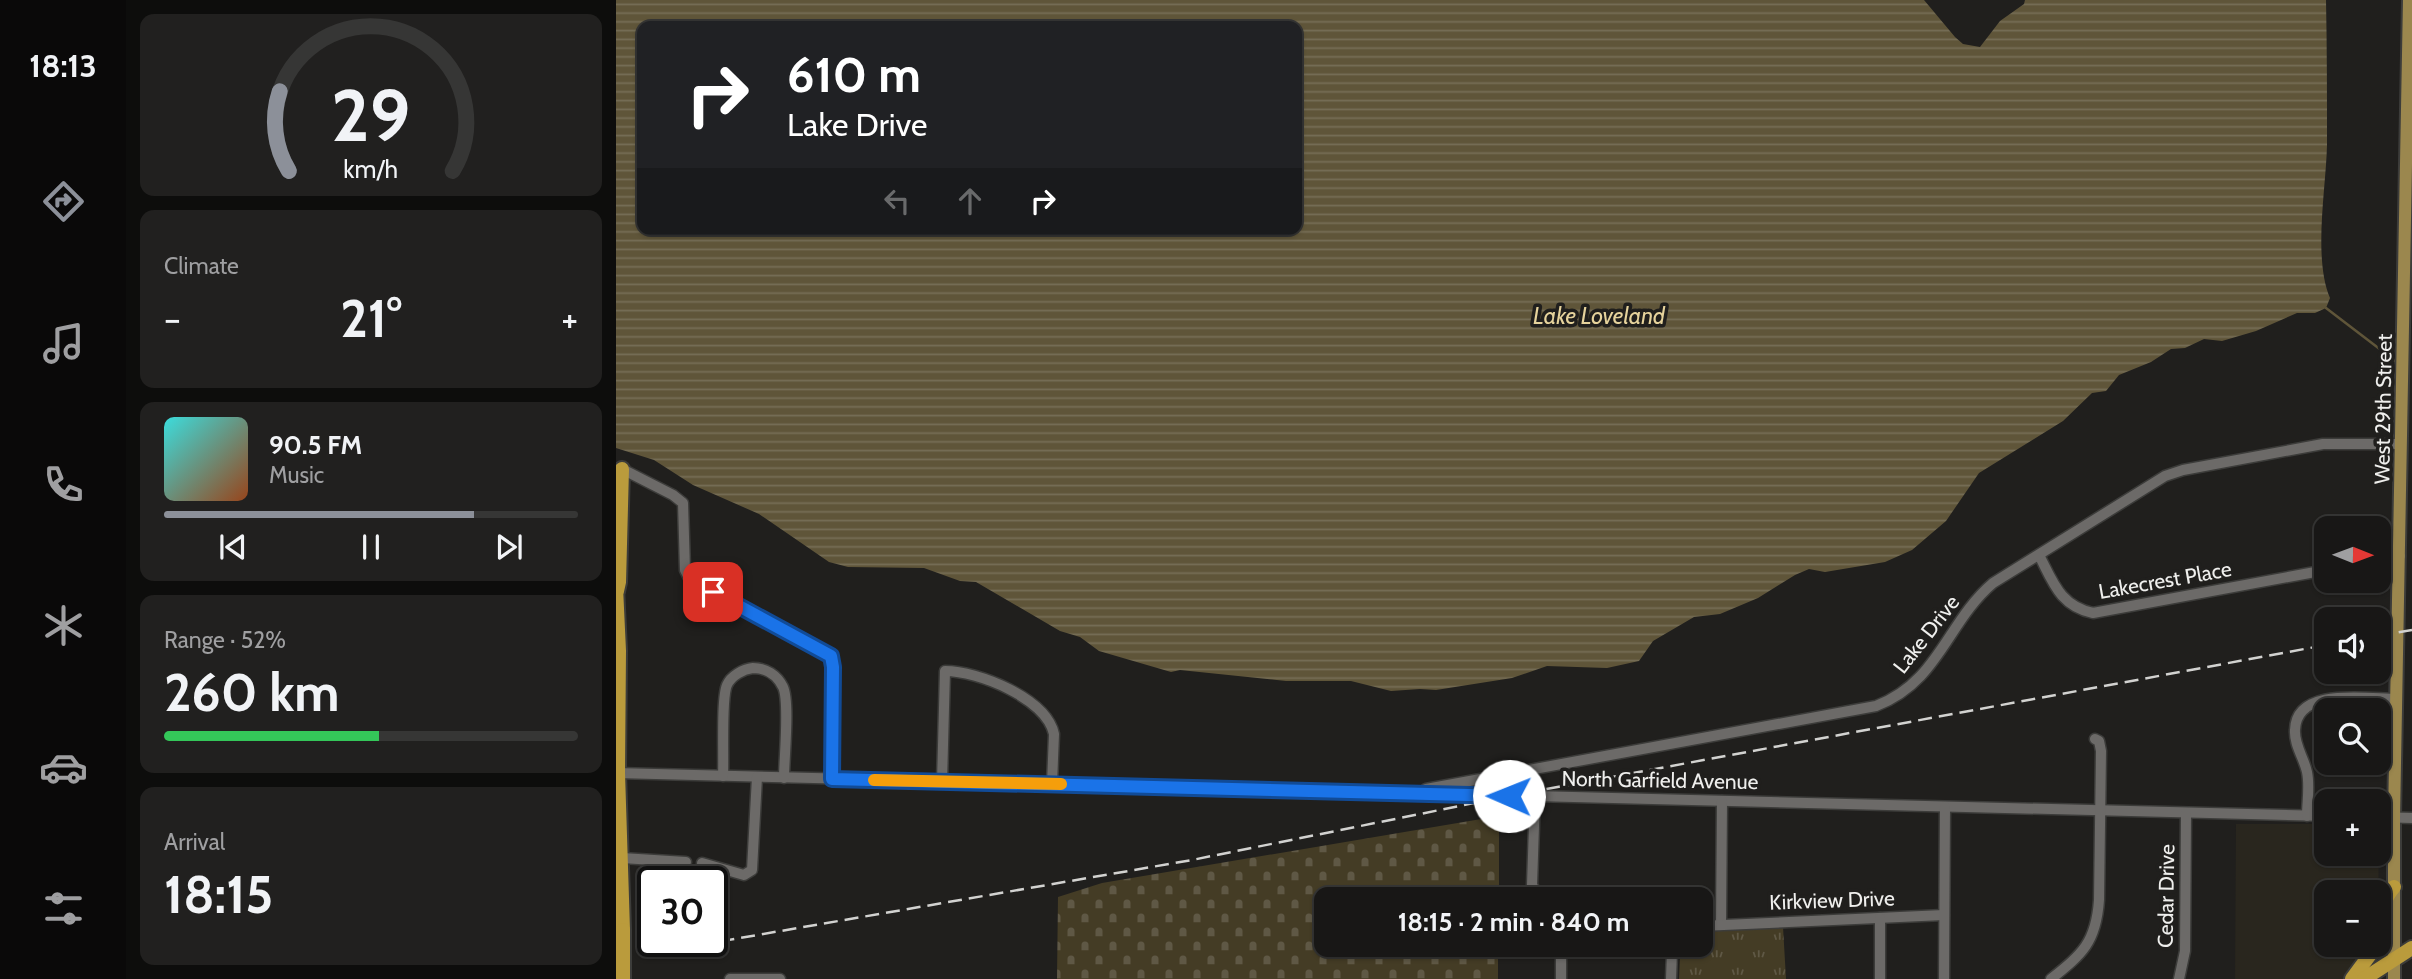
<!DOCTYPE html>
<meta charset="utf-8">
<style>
body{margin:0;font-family:Cabin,sans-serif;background:#21201f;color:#f1f3f6;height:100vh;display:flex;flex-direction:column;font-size:26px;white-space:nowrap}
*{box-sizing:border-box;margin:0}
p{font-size:23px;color:#9f9fa1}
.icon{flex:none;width:38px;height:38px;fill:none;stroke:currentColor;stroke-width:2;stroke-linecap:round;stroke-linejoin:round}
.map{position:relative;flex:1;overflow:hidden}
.details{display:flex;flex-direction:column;gap:14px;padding:14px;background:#0d0d0c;width:490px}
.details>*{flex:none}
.top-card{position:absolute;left:21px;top:21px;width:665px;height:214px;border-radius:14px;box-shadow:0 2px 5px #0004,0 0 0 2px #363635;background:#202124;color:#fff;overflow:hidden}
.needle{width:46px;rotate:91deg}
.buttons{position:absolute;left:1698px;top:516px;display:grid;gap:14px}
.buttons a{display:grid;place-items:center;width:77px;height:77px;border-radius:14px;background:#181716;box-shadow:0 2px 5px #0004,0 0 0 2px #363635;font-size:35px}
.speed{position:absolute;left:21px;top:866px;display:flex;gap:14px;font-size:35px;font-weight:700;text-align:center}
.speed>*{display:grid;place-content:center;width:91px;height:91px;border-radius:50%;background:#181716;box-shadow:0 2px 5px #0004,0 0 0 2px #363635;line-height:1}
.speed .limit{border:4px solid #111;border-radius:10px;background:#fff;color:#111}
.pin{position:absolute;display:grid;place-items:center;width:60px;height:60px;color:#fff;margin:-30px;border-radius:14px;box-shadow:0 4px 10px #0006}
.me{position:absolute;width:77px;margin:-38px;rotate:271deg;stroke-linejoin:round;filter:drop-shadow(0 0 5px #0008)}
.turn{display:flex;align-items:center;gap:24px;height:147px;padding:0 35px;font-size:32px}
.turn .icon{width:91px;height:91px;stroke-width:2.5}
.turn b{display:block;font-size:49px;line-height:60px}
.lanes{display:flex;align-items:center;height:66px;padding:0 35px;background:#0003;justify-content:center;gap:35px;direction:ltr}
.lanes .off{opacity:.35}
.big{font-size:52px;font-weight:700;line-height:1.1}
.details .card{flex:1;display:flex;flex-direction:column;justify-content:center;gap:10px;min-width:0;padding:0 24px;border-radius:14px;background:#21201f}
.details .dial{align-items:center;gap:0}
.dial svg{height:182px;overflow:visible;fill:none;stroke:#363635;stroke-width:7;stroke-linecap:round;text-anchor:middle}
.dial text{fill:#f1f3f6;stroke:none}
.song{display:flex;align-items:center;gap:21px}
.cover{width:84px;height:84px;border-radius:10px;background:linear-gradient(135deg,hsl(180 70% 55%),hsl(20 70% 35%))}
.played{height:7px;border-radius:4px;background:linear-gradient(90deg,#8c9099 75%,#363635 75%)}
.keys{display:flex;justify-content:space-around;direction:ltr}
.heat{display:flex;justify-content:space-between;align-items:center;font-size:38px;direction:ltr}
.charge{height:10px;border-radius:5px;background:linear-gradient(90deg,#34c759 52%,#363635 0)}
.trip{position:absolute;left:698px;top:887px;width:399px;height:70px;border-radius:14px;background:#181716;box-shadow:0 2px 5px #0004,0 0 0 2px #363635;font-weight:700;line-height:70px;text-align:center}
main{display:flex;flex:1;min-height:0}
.tabs{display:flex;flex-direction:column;width:126px;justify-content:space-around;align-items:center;background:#0a0909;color:#9f9fa1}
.tabs .icon{width:49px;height:49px}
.tabs .current{color:#8c9099}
.tabs b{font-size:32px;color:#f1f3f6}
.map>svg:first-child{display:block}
.built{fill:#29261e}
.cemetery{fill:url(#cemetery-stones)}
.park{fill:url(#park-tufts)}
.water{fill:url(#water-rules);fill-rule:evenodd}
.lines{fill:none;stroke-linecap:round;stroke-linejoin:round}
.stream{stroke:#5f5539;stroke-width:2.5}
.minor-casing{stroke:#3c3c3a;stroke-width:13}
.major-casing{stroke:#3c3c3a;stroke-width:16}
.highway-casing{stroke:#3c3c3a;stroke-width:18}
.minor{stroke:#6c6a68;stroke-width:10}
.major{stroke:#9b874e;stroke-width:12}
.highway{stroke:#ba9b3c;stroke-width:14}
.rail{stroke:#d2d2d0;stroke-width:2.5;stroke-dasharray:14 7;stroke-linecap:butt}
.highway-bridge-casing{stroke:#3c3c3a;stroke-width:18;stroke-linecap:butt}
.highway-bridge{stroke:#ba9b3c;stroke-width:14}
.route-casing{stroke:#114b97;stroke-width:18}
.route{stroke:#1a73e8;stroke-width:12}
.slow{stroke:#f59e0b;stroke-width:12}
.labels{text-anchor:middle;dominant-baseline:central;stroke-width:7;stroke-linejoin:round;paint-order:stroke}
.street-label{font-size:21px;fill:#efefed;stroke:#201f1d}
.water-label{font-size:23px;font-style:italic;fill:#e6d39c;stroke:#201f1d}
</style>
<main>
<nav class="tabs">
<b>18:13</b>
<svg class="icon current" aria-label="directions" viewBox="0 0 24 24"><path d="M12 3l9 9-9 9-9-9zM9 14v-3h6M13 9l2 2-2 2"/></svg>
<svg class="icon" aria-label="music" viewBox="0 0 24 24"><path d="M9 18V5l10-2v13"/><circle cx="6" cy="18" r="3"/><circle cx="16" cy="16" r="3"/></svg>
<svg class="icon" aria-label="phone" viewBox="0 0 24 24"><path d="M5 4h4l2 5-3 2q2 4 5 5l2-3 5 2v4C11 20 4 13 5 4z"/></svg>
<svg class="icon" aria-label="climate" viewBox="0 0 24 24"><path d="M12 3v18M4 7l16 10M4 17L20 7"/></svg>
<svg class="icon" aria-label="car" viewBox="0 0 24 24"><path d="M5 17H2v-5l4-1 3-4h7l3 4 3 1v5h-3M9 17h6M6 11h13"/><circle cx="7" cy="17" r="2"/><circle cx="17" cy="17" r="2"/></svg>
<svg class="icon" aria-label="filters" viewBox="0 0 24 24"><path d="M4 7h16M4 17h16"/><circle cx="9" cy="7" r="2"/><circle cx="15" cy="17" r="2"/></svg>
</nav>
<section class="details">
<div class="card dial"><svg viewBox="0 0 100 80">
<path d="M14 69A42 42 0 1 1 86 69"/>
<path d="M14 69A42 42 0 0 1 10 34" stroke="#8c9099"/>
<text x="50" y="56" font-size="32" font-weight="700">29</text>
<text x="50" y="72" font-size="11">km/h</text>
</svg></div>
<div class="card"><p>Climate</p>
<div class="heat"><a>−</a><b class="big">21°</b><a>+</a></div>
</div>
<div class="card">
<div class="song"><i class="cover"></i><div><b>90.5 FM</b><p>Music</p></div></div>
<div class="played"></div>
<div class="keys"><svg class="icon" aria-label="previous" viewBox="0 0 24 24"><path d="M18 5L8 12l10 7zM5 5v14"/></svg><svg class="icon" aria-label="pause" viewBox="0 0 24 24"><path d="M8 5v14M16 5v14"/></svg><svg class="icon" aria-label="next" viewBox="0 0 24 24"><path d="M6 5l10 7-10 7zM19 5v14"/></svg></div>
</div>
<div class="card"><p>Range · 52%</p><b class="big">260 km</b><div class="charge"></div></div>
<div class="card"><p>Arrival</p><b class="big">18:15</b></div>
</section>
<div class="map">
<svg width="1796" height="979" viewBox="0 0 1796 979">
<defs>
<pattern id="cemetery-stones" width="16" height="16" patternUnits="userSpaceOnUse" patternTransform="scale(1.75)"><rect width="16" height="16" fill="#443c25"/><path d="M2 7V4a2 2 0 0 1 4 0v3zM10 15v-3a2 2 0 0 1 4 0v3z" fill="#5f5845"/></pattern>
<pattern id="park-tufts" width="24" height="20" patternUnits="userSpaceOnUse" patternTransform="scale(1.75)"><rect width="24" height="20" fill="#443c25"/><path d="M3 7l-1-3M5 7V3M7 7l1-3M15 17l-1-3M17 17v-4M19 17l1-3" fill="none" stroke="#5f5845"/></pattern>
<pattern id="water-rules" width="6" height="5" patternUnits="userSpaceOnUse" patternTransform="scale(1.75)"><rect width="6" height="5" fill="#5f5539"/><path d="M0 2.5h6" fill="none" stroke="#766e56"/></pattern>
</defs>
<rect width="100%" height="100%" fill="#201f1d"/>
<polygon class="built" points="1620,824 1710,824 1710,854 1762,854 1763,829 1762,931 1762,892 1710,892 1710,945 1757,945 1740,969 1728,979 1619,979"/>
<polygon class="cemetery" points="883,816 883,899 710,900 710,945 882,945 882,979 441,979 442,897 486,883"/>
<polygon class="park" points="1167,927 1170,979 1063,979 1064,956 1067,945 1085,945 1085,931"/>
<path class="water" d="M0,0H1308L1339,37L1347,44L1364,47L1384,21L1408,4L1409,0H1710C1711,48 1711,96 1711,145C1710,189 1697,258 1714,298L1710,308L1699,313H1681L1640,331L1606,341L1588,339L1569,348L1555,349L1535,362L1503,375L1490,391L1476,393L1447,421L1363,473L1330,521L1296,550L1269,562L1209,572L1193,569L1179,575L1142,598L1104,614L1078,617L1037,641L1023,661L991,668L931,666L896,678L820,690L804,689L775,691L735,681H670L564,670L555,672L483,651L464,637L444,631L360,582L344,581L308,568L232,567L213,562L143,514L77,485L38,460L0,448ZM26,26H681V229H26Z"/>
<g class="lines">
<polyline class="stream" points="1710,308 1782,363"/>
<defs>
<g id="minor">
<polyline points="4,468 57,495 67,503 69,570 74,580 215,656 217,667 216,779"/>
<path d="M1423,555C1437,582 1444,606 1477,613L1710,570"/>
<polyline points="1762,560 1784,556"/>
<polyline points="0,773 1710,816"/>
<path d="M107,776C108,758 105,698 111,685C115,676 127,669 137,668C150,668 161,675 167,687C174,702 168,758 168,778"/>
<path d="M326,782L329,671C362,671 430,698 438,734L436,784"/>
<path d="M810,789L1260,706C1323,682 1331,622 1377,583L1549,476L1567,470L1707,444H1785"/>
<polyline points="919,796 916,885 920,892 938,896 942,900"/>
<path d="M1691,816C1691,802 1694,786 1691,772C1688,758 1678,745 1679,730C1680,686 1752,699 1781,699"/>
<polyline points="1762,817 1796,818"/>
<polyline points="6,858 70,862"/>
<polyline points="86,863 128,875 136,870 141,777"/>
<polyline points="1105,924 1106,801"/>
<polyline points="1085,926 1328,915"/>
<polyline points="114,979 164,979"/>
<polyline points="945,979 945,945"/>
<polyline points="1055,979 1056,951 1059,945"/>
<polyline points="1264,979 1264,918"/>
<polyline points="1328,979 1329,807"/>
<path d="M1435,979C1466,954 1480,943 1483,900L1485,751L1483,741L1479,739"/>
<polyline points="1563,979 1569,951 1570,813"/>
</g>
<polyline id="major" points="1778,979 1778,818 1793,0"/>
<g id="highway">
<polyline points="0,587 3,651 2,773 7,930"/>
<polyline points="1,591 3,582 6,469"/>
<path d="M1762,944C1770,921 1761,906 1778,887"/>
<polyline points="1736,979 1761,945"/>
<polyline points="1748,979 1796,948"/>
</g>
</defs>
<use href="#minor" class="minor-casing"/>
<use href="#major" class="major-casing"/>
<use href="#highway" class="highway-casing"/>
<use href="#minor" class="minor"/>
<use href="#major" class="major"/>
<use href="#highway" class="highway"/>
<g class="rail">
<polyline points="1762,636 1796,630"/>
<polyline points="0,952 95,943 576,860 893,796 1710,645"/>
</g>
<defs>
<polyline id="highway-bridge" points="7,930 7,979"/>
</defs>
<use href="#highway-bridge" class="highway-bridge-casing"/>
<use href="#highway-bridge" class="highway-bridge"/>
</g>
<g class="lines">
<defs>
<polyline id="route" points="97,592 215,656 217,667 216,779 893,796"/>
</defs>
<use href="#route" class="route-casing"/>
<use href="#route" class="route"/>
<polyline class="slow" points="258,780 445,784"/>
</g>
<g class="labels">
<g class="street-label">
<text transform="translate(1767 409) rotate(-89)">West 29th Street</text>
<text transform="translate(1549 580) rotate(-10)">Lakecrest Place</text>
<text transform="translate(1310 634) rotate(-52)">Lake Drive</text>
<text transform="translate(1044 780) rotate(1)">North Garfield Avenue</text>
<text transform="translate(1550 896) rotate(-89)">Cedar Drive</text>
<text transform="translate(1216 900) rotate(-2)">Kirkview Drive</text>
</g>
<g class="water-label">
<text x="983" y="316">Lake Loveland</text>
</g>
</g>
</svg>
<div class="buttons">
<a><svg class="needle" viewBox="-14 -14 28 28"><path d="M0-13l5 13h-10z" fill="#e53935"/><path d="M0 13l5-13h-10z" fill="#9f9fa1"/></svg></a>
<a><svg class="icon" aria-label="sound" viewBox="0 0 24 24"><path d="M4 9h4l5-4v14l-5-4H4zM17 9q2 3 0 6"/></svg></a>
<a><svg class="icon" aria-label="search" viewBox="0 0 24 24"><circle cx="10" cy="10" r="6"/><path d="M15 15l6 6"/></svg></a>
<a>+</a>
<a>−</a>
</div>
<div class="speed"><div class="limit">30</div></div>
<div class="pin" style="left:97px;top:592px;background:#d93025"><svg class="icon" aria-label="arrive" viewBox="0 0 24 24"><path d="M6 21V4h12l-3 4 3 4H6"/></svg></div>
<svg class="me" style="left:893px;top:796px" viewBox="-20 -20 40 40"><circle r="19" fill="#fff"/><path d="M0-13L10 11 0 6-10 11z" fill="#1a73e8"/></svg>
<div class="trip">18:15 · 2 min · 840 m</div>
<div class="top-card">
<div class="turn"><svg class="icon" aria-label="right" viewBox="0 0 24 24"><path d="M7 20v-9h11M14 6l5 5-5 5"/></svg><div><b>610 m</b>Lake Drive</div></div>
<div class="lanes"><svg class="icon off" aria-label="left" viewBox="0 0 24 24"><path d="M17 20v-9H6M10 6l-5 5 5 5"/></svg><svg class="icon off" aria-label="ahead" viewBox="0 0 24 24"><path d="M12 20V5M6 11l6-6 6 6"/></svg><svg class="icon" aria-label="right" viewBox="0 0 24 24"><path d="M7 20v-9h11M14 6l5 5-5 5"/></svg></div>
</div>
</div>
</main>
